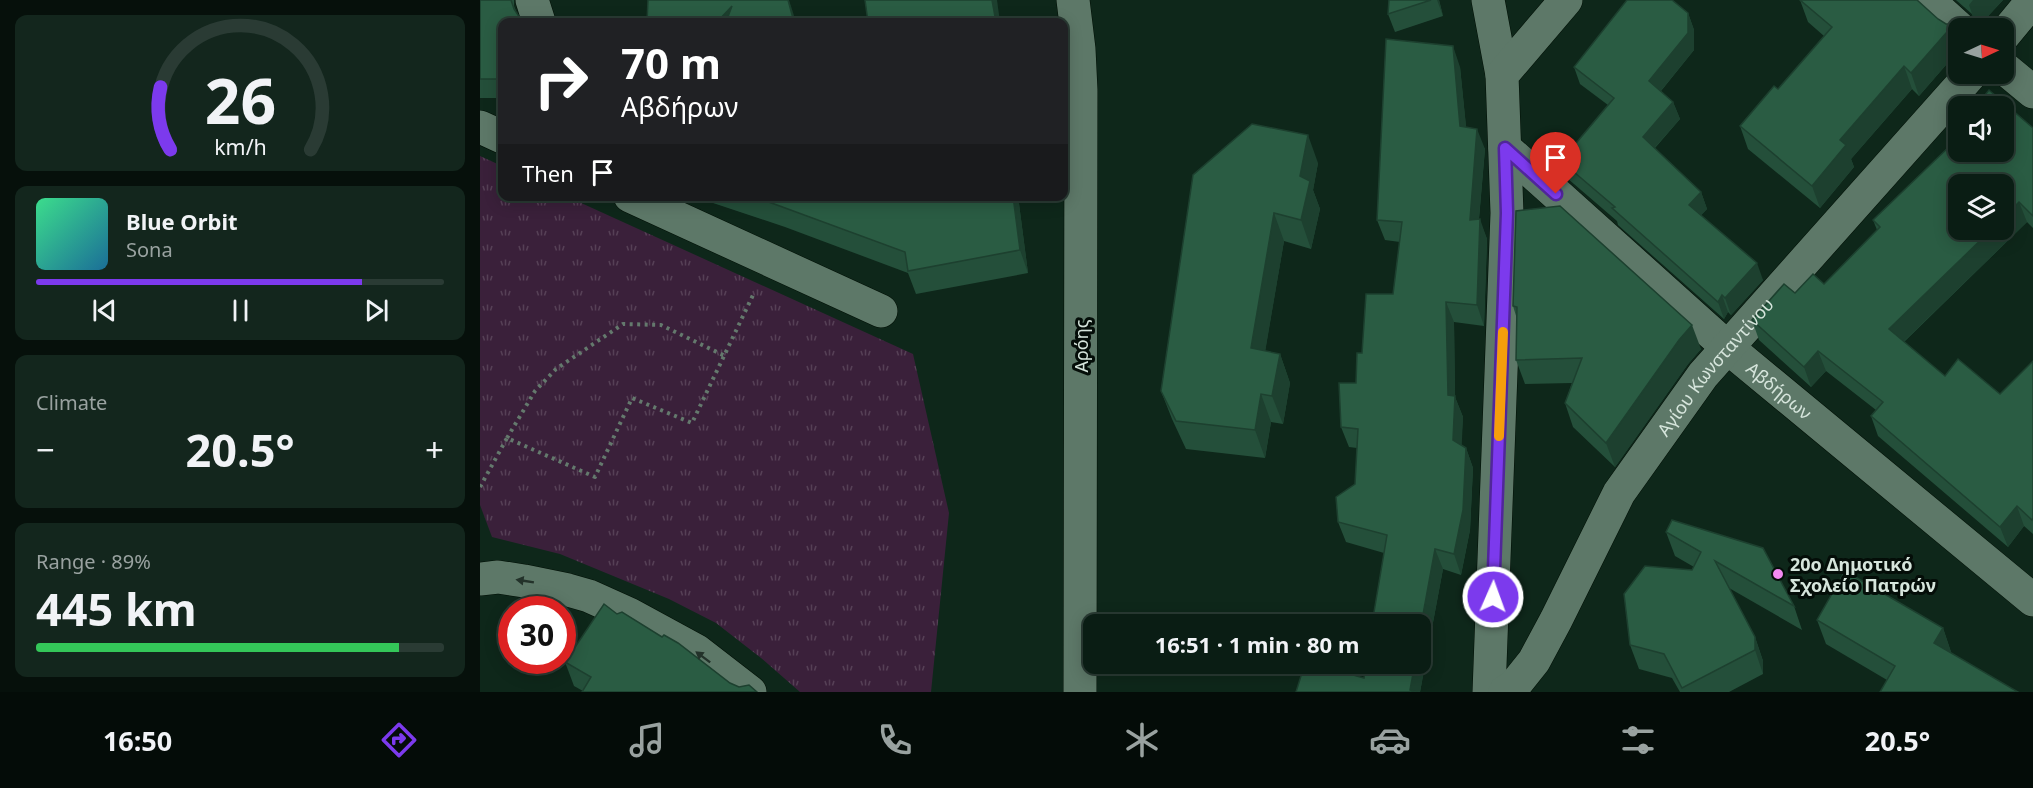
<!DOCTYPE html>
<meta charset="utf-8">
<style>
body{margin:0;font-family:"Noto Sans",sans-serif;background:#13261d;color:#f1f3f6;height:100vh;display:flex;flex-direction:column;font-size:22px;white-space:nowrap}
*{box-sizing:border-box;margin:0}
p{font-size:20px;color:#99a2a0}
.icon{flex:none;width:33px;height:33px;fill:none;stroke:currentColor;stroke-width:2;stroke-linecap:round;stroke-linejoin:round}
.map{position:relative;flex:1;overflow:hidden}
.sheet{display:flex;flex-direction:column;gap:15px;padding:15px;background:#06100b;width:480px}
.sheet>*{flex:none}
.top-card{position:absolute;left:18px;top:18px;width:570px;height:183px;border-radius:12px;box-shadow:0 3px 15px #0003,0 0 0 2px #2a3b34;background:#202124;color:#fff;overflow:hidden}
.needle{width:39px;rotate:86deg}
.fabs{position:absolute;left:1468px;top:18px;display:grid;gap:12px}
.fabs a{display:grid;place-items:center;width:66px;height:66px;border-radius:12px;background:#0a1d14;box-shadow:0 3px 15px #0003,0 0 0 2px #2a3b34;font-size:30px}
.speed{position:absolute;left:18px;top:596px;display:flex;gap:12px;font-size:30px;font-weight:700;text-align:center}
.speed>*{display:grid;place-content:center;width:78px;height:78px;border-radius:50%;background:#0a1d14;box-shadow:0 3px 15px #0003,0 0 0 2px #2a3b34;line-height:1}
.speed .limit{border:9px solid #d22;background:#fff;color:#111}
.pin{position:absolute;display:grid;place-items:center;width:51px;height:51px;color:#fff;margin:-62px -26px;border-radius:50% 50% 50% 0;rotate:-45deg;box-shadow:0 0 6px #0007}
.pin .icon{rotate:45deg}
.me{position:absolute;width:66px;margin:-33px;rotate:2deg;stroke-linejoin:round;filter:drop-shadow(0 0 4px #0008)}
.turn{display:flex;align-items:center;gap:21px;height:126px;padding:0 24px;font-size:27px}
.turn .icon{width:78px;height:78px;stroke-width:2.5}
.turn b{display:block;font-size:42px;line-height:51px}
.then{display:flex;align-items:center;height:57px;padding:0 24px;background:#0003;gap:12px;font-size:22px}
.big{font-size:45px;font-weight:700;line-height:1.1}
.sheet .card{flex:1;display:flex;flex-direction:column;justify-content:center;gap:9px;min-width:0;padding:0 21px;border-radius:12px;background:#13261d}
.sheet .dial{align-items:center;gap:0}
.dial svg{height:156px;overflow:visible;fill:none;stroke:#2a3b34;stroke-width:7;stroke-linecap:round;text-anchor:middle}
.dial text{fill:#f1f3f6;stroke:none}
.song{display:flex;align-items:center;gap:18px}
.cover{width:72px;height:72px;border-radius:9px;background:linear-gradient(135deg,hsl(150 70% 55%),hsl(200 70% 35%))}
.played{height:6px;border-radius:3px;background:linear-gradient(90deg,#7c3aed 80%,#2a3b34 80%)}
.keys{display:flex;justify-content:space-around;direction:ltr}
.heat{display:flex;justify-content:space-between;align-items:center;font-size:33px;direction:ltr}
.charge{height:9px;border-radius:4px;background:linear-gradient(90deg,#34c759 89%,#2a3b34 0)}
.trip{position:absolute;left:603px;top:614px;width:348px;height:60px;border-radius:12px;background:#0a1d14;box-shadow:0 3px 15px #0003,0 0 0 2px #2a3b34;font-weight:700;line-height:60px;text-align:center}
.dock{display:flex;height:96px;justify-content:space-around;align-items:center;background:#040c08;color:#99a2a0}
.dock .icon{width:42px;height:42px}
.dock .on{color:#7c3aed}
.dock b{font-size:27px;color:#f1f3f6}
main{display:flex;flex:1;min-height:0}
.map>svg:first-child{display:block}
.grass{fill:url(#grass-tufts)}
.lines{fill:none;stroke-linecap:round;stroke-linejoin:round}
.minor-casing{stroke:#000f05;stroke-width:34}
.tertiary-casing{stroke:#000f05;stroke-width:34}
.path{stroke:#64796d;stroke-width:4;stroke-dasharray:3 4.5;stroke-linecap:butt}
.minor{stroke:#5d7868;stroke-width:33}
.tertiary{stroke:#5d7868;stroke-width:33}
.wall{fill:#244f3a}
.shaded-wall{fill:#1d402f}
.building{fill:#2a5c43;stroke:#1d402f;stroke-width:1.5}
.oneway{fill:#23322a}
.route-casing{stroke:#51269a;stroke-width:15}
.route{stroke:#7c3aed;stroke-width:10}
.slow{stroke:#f59e0b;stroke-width:10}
.poi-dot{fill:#f38af2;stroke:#040d08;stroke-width:2}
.labels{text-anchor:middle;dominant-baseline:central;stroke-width:6;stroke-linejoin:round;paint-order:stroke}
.street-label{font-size:18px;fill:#d6e5dc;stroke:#040d08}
.poi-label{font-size:18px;font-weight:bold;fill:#d6e5dc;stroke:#040d08;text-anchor:start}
</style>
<main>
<section class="sheet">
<div class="card dial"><svg viewBox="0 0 100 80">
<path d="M14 69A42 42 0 1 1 86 69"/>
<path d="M14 69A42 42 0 0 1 9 37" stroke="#7c3aed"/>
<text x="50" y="56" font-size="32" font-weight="700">26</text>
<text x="50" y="72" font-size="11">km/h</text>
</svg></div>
<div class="card">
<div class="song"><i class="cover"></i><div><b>Blue Orbit</b><p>Sona</p></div></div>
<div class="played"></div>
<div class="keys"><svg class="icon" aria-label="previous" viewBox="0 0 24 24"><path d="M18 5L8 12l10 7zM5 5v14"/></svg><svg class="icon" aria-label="pause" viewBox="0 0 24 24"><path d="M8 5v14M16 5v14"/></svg><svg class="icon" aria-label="next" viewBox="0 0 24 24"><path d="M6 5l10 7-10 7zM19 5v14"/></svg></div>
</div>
<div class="card"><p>Climate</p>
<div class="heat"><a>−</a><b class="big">20.5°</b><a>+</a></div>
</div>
<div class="card"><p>Range · 89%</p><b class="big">445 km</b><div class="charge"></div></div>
</section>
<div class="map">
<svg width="1553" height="692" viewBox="0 0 1553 692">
<defs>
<pattern id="grass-tufts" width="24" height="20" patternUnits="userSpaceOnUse" patternTransform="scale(1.5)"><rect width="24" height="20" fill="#3a203a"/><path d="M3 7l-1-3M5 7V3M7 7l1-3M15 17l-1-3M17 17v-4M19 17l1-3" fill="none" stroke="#564056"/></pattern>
</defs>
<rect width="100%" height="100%" fill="#0e271a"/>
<polygon class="grass" points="0,156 22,166 22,196 88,197 433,354 469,513 451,692 320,692 281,658 236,623 189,599 80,554 12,537 0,505"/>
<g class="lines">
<defs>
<g id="minor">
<polyline points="52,0 59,22"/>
<polyline points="1008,0 1022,75"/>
<polyline points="1448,0 1479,28"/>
<polyline points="1524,35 1553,0"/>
<polyline points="1524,68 1553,92"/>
<polyline points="0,127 22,137"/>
<path id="s1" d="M1025,148L1247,347L1553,600"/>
<polyline points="150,196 401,311"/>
<polyline points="0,579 18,577 44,581 88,590 109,596 149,614 217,651 270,692"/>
<polyline points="1009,692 1027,213 1022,75 1086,0"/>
<path id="s2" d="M1025,692L1034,686L1054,661L1076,620L1139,493L1223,375L1491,74"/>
</g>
<polyline id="tertiary" points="593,0 599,49 601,90 600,692"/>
</defs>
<use href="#minor" class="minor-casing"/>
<use href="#tertiary" class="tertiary-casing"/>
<g class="path">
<polyline points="27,438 55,391 76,369 143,324 181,325 245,356"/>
<polyline points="0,487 27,438 115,477 152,398 212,423 274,293"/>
</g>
<use href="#minor" class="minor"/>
<use href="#tertiary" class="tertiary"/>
</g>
<g class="wall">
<polygon points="0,0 34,0 34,6 36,11 22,22 22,98 0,98"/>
<polygon points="909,0 959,0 963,16 915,32 908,14"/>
<polygon points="1320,0 1458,19 1466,24 1474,24 1479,37 1479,50 1439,96 1432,89 1371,159 1374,167 1340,208 1268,149 1260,126 1298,89 1344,36 1328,22"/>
<polygon points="1476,0 1523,0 1497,28 1492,14"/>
<polygon points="1208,13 1214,30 1214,50 1181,91 1193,102 1200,119 1175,148 1221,192 1227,209 1221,215 1283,280 1251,315 1248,312 1244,319 1138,225 1137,221 1087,178 1081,161 1128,105 1100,84 1094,67"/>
<polygon points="980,67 986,127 1005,149 999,219 1007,239 1004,326 974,322 975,397 983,417 981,445 986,448 993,468 990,530 981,575 963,569 940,692 816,692 884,678 904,553 866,542 858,522 875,484 877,448 869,447 861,427 876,383 882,353 913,294 920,242 905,240 897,220"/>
<polygon points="1553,128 1553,228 1547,222 1424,342 1465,376 1520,394 1553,361 1553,534 1544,526 1528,547 1398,436 1391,416 1396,410 1346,371 1331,387 1279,340 1272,320 1315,293 1344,284 1397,230 1393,220 1472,144 1470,138"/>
<polygon points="838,163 833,190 840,209 831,249 804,241 785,351 800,354 810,383 803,424 791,422 785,458 706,449 692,419 681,391 713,175"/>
<polygon points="217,196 538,196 548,273 436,294 428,273 305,227 227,201"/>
<polygon points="1033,306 1221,349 1208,364 1135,467 1093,427 1085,403 1092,383 1045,384 1036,360 1037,319"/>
<polygon points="1186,532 1314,606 1322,630 1249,588 1275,637 1283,661 1283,674 1249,692 1200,692 1192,678 1159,669 1150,645 1212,570 1214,567 1195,556"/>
<polygon points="137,614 250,683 103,691 94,686 85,662"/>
<polygon points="1337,620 1463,628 1471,652 1471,653 1407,680 1346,644"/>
</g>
<g class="shaded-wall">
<polygon points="308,0 309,0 316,22 314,22"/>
<polygon points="512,0 517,0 520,22 516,22"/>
<polygon points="957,0 959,0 963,16"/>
<polygon points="1493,0 1523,0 1497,28 1489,5"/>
<polygon points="252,6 258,22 237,22"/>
<polygon points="1208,13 1214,30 1214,50 1175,98 1169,81"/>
<polygon points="1474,24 1479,37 1479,50 1439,96 1431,73"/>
<polygon points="973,46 980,67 988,146 980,126"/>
<polygon points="1424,66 1432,89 1371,159 1374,167 1340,208 1332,186 1360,140"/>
<polygon points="1193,102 1200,119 1169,154 1163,137"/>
<polygon points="997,129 1005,149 997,240 990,220"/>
<polygon points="828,135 838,163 833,190 840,209 831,249 821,220 820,176"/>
<polygon points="1221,192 1227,209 1215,222 1209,205"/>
<polygon points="533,196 538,196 548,273 540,250"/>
<polygon points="1539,202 1547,222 1416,349 1409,329 1511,230 1524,230 1524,217"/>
<polygon points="794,213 804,241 781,376 771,348"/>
<polygon points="1000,219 1007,239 1004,326 997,305"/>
<polygon points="1277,263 1283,280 1251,315 1245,298"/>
<polygon points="1242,295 1248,312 1244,319 1238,302"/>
<polygon points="966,302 974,322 975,397 983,417 981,461 973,440 968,395"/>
<polygon points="1212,325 1221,349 1208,364 1135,467 1126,443 1199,340"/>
<polygon points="1338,351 1346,371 1331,387 1324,367"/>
<polygon points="800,354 810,383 803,424 792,396"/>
<polygon points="781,394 791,422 785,458 775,430"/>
<polygon points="986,448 993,468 990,530 981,575 974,554"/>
<polygon points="1537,506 1544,526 1528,547 1520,527"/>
<polygon points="955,549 963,569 940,692 930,692 930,690 935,663 940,663 940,631"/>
<polygon points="1463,628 1471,652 1463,667 1454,643"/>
<polygon points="1275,637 1283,661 1283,674 1275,650"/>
</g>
<g class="building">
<polygon points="0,0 31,0 34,9 40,18 42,22 22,22 22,79 0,79"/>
<polygon points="168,0 308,0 314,22 246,22 252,6 237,22 167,22"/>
<polygon points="385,0 512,0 516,22 388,22"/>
<polygon points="909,0 951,0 908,14"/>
<polygon points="1147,0 1192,0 1208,13 1208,33 1169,81 1193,102 1163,137 1221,192 1209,205 1277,263 1245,298 1242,295 1238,302 1132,208 1135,207 1081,161 1134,98 1094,67"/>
<polygon points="1320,0 1437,0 1458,19 1466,24 1474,24 1431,73 1424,66 1360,140 1366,145 1332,186 1260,126 1294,86 1298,89 1352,27"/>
<polygon points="906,39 973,46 980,126 997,129 990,220 1000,219 997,305 966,302 968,395 975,396 973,440 986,448 983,510 974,554 955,549 940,631 940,624 892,624 907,535 858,522 856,497 875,484 878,429 861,427 859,383 876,383 877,353 882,353 886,294 913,294 922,222 897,220"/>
<polygon points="1509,90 1553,128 1553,216 1539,202 1524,217 1524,184 1479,184 1479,230 1511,230 1409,329 1465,376 1478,359 1520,394 1553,361 1553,518 1552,520 1537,506 1520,527 1391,416 1403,402 1338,351 1324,367 1272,320 1304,284 1315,293 1333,274 1344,284 1400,227 1393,220 1474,142 1470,138 1479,127 1479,152 1524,152 1524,106 1496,106"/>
<polygon points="772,124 828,135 820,176 830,181 821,220 794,213 771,348 800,354 792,396 781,394 775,430 696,421 681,391 713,175"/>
<polygon points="272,196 533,196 540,250 428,271 425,252 297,205"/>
<polygon points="1080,206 1212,325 1199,340 1126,443 1085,403 1102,358 1036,360 1037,307 1033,306 1036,211"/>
<polygon points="1192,520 1283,548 1314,606 1235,561 1275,637 1275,650 1202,688 1184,654 1150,645 1144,594 1165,566 1212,570 1221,552 1186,532"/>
<polygon points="1365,571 1463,628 1454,643 1538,692 1400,692 1415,666 1337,620"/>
<polygon points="124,604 137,614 142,612 182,637 184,635 198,643 250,683 259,687 269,685 277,692 102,692 111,677 85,662"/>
<polygon points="825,663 830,663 884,678 886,663 935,663 930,690 937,692 816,692"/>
</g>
<defs><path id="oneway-solid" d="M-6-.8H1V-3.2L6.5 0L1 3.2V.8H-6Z" transform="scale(1.5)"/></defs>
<g class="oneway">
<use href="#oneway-solid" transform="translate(45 581) rotate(-171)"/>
<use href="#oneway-solid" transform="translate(223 657) rotate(-143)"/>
</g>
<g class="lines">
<defs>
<polyline id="route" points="1013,597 1027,213 1025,148 1076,194"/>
</defs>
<use href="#route" class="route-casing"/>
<use href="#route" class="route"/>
<polyline class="slow" points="1019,436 1023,332"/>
</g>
<circle class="poi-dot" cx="1298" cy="574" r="6"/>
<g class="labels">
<g class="street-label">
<text transform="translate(601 346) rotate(-90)">Αρόης</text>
<text stroke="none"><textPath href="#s2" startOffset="390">Αγίου Κωνσταντίνου</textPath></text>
<text stroke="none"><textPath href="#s1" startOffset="366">Αβδήρων</textPath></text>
</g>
<g class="poi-label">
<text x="1310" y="564">20ο Δημοτικό<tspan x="1310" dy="21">Σχολείο Πατρών</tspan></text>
</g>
</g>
</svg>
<div class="fabs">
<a><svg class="needle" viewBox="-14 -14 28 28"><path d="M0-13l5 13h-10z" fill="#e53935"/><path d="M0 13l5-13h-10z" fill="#99a2a0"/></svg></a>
<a><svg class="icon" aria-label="sound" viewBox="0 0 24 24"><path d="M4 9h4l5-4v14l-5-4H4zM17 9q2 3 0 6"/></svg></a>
<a><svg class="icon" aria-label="layers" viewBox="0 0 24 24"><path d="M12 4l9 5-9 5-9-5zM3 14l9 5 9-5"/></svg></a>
</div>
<div class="speed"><div class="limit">30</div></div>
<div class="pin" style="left:1076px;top:194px;background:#d93025"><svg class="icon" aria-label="arrive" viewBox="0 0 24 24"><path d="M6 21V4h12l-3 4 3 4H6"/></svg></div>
<svg class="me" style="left:1013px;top:597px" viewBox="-20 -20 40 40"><circle r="17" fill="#7c3aed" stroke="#fff" stroke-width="3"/><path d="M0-11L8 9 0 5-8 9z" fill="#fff"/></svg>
<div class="trip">16:51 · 1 min · 80 m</div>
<div class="top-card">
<div class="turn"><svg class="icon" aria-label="right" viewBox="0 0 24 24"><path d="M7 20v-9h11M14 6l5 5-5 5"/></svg><div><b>70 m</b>Αβδήρων</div></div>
<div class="then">Then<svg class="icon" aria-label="arrive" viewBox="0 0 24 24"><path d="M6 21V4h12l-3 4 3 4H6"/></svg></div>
</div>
</div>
</main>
<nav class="dock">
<b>16:50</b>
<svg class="icon on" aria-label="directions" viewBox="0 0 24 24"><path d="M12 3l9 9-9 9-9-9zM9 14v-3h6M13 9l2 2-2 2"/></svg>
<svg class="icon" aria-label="music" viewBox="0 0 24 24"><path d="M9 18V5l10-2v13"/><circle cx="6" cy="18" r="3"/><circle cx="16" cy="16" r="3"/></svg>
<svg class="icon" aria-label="phone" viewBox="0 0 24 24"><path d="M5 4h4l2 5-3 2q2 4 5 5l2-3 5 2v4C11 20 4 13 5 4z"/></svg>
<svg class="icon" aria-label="climate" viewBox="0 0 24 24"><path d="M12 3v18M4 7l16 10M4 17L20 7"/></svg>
<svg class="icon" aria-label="car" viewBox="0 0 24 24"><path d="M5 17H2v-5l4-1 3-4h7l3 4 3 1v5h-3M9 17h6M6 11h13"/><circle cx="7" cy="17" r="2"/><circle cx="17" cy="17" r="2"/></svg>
<svg class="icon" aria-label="filters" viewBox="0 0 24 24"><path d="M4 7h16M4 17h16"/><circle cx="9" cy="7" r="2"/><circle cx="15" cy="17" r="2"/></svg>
<b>20.5°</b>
</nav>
